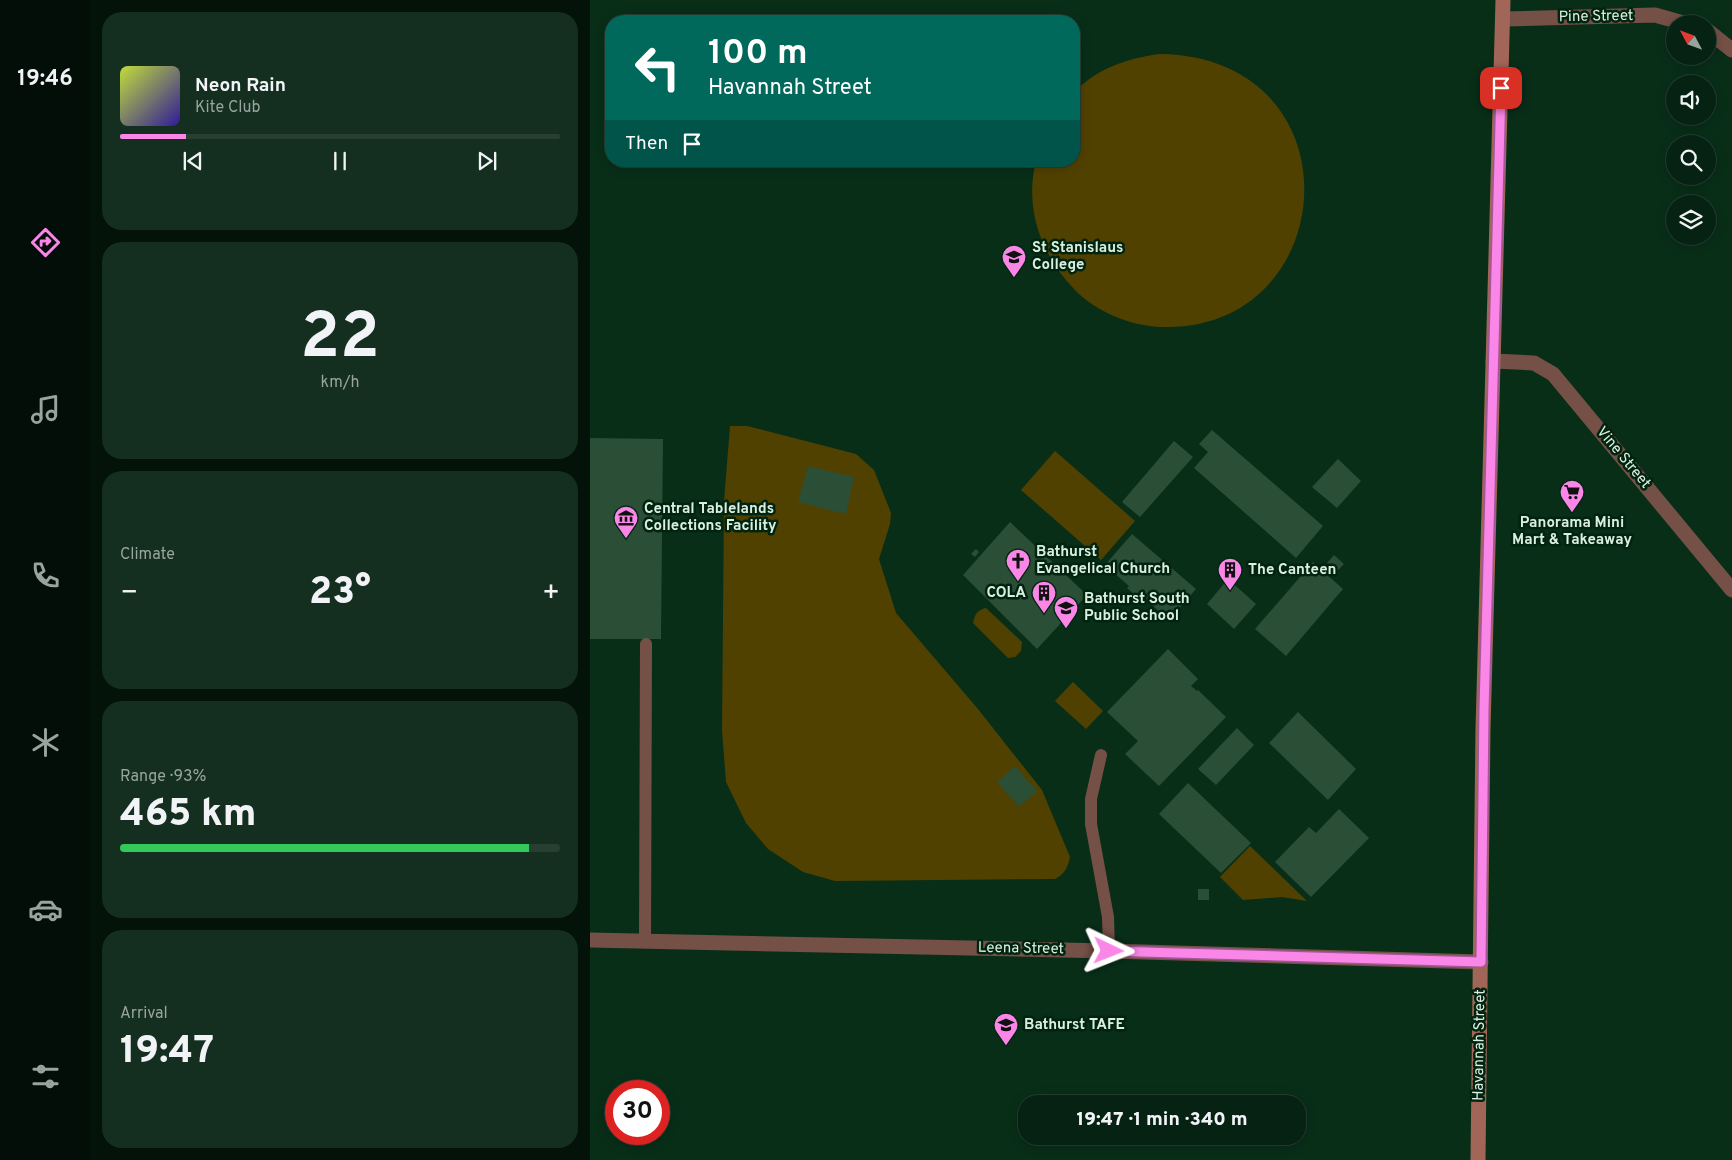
<!DOCTYPE html>
<meta charset="utf-8">
<style>
body{margin:0;font-family:Overpass,sans-serif;background:#142f20;color:#f1f3f6;height:100vh;display:flex;flex-direction:column;font-size:19px;white-space:nowrap}
*{box-sizing:border-box;margin:0}
p{font-size:16px;color:#98a49f}
.icon{flex:none;width:28px;height:28px;fill:none;stroke:currentColor;stroke-width:2;stroke-linecap:round;stroke-linejoin:round}
.map{position:relative;flex:1;overflow:hidden}
.panel{display:flex;flex-direction:column;gap:12px;padding:12px;background:#03130a;width:500px}
.panel>*{flex:none}
.banner{position:absolute;left:15px;top:15px;width:475px;height:152px;border-radius:20px;box-shadow:0 2px 12px #0003,0 0 0 1px #273f32;background:#00695c;color:#fff;overflow:hidden}
.needle{width:32px;rotate:311deg}
.fabs{position:absolute;left:1076px;top:15px;display:grid;gap:10px}
.fabs a{display:grid;place-items:center;width:50px;height:50px;border-radius:50%;background:#062212;box-shadow:0 2px 12px #0003,0 0 0 1px #273f32;font-size:25px}
.speed{position:absolute;left:15px;top:1080px;display:flex;gap:10px;font-size:25px;font-weight:700;text-align:center}
.speed>*{display:grid;place-content:center;width:65px;height:65px;border-radius:50%;background:#062212;box-shadow:0 2px 12px #0003,0 0 0 1px #273f32;line-height:1}
.speed .limit{border:8px solid #d22;background:#fff;color:#111}
.pin{position:absolute;display:grid;place-items:center;width:42px;height:42px;color:#fff;margin:-21px;border-radius:10px;box-shadow:0 2px 8px #0006}
.me{position:absolute;width:55px;margin:-28px;rotate:92deg;stroke-linejoin:round;filter:drop-shadow(0 0 4px #0008)}
.turn{display:flex;align-items:center;gap:18px;height:105px;padding:0 20px;font-size:22px}
.turn .icon{width:65px;height:65px;stroke-width:2.5}
.turn b{display:block;font-size:35px;line-height:42px}
.then{display:flex;align-items:center;height:48px;padding:0 20px;background:#0003;gap:10px;font-size:19px}
.big{font-size:38px;font-weight:800;line-height:1.1}
.panel .tile{flex:1;display:flex;flex-direction:column;justify-content:center;gap:8px;min-width:0;padding:0 18px;border-radius:20px;background:#142f20}
.panel .dial{align-items:center;gap:0}
.dial b{font-size:65px;line-height:1}
.song{display:flex;align-items:center;gap:15px}
.cover{width:60px;height:60px;border-radius:8px;background:linear-gradient(135deg,hsl(70 70% 55%),hsl(250 70% 35%))}
.played{height:5px;border-radius:2px;background:linear-gradient(90deg,#fa87e7 15%,#273f32 15%)}
.keys{display:flex;justify-content:space-around;direction:ltr}
.heat{display:flex;justify-content:space-between;align-items:center;font-size:28px;direction:ltr}
.charge{height:8px;border-radius:4px;background:linear-gradient(90deg,#34c759 93%,#273f32 0)}
.trip{position:absolute;left:428px;top:1095px;width:288px;height:50px;border-radius:20px;background:#062212;box-shadow:0 2px 12px #0003,0 0 0 1px #273f32;font-weight:800;line-height:50px;text-align:center}
main{display:flex;flex:1;min-height:0}
.dock{display:flex;flex-direction:column;width:90px;justify-content:space-around;align-items:center;background:#020e07;color:#98a49f}
.dock .icon{width:35px;height:35px}
.dock .selected{color:#fa87e7}
.dock b{font-size:22px;color:#f1f3f6}
.map>svg:first-child{display:block}
.green{fill:#514100}
.building{fill:#2a4e36}
.lines{fill:none;stroke-linecap:round;stroke-linejoin:round}
.lane{stroke:#755047;stroke-width:12}
.street{stroke:#755047;stroke-width:15}
.secondary{stroke:#a26658;stroke-width:15}
.route-casing{stroke:#a25896;stroke-width:12}
.route{stroke:#fa87e7;stroke-width:9}
.labels{text-anchor:middle;dominant-baseline:central;stroke-width:5;stroke-linejoin:round;paint-order:stroke}
.street-label{font-size:15px;fill:#dbefe0;stroke:#00240f}
.poi-label{font-size:15px;font-weight:bold;fill:#dbefe0;stroke:#00240f;text-anchor:start}
</style>
<main>
<nav class="dock">
<b>19:46</b>
<svg class="icon selected" aria-label="directions" viewBox="0 0 24 24"><path d="M12 3l9 9-9 9-9-9zM9 14v-3h6M13 9l2 2-2 2"/></svg>
<svg class="icon" aria-label="music" viewBox="0 0 24 24"><path d="M9 18V5l10-2v13"/><circle cx="6" cy="18" r="3"/><circle cx="16" cy="16" r="3"/></svg>
<svg class="icon" aria-label="phone" viewBox="0 0 24 24"><path d="M5 4h4l2 5-3 2q2 4 5 5l2-3 5 2v4C11 20 4 13 5 4z"/></svg>
<svg class="icon" aria-label="climate" viewBox="0 0 24 24"><path d="M12 3v18M4 7l16 10M4 17L20 7"/></svg>
<svg class="icon" aria-label="car" viewBox="0 0 24 24"><path d="M5 17H2v-5l4-1 3-4h7l3 4 3 1v5h-3M9 17h6M6 11h13"/><circle cx="7" cy="17" r="2"/><circle cx="17" cy="17" r="2"/></svg>
<svg class="icon" aria-label="filters" viewBox="0 0 24 24"><path d="M4 7h16M4 17h16"/><circle cx="9" cy="7" r="2"/><circle cx="15" cy="17" r="2"/></svg>
</nav>
<section class="panel">
<div class="tile">
<div class="song"><i class="cover"></i><div><b>Neon Rain</b><p>Kite Club</p></div></div>
<div class="played"></div>
<div class="keys"><svg class="icon" aria-label="previous" viewBox="0 0 24 24"><path d="M18 5L8 12l10 7zM5 5v14"/></svg><svg class="icon" aria-label="pause" viewBox="0 0 24 24"><path d="M8 5v14M16 5v14"/></svg><svg class="icon" aria-label="next" viewBox="0 0 24 24"><path d="M6 5l10 7-10 7zM19 5v14"/></svg></div>
</div>
<div class="tile dial"><b>22</b><p>km/h</p></div>
<div class="tile"><p>Climate</p>
<div class="heat"><a>−</a><b class="big">23°</b><a>+</a></div>
</div>
<div class="tile"><p>Range · 93%</p><b class="big">465 km</b><div class="charge"></div></div>
<div class="tile"><p>Arrival</p><b class="big">19:47</b></div>
</section>
<div class="map">
<svg width="1142" height="1160" viewBox="0 0 1142 1160">
<rect width="100%" height="100%" fill="#082e18"/>
<g class="green">
<path d="M570,54C771,57 753,332 572,327C540,326 506,312 484,289C451,255 434,208 446,161H484V93C506,68 539,58 570,54Z"/>
<path d="M140,426H157L266,454L284,470L301,513L300,524L289,559L306,613L388,709L452,790L480,857C478,867 475,874 465,879L245,881L213,872L178,849L156,823L136,782L132,730L134,501Z"/>
<polygon points="465,451 545,521 511,560 431,490"/>
<path d="M396,608L432,642L431,651L425,657L418,658L383,623C385,614 387,610 396,608Z"/>
<polygon points="483,682 513,711 496,729 465,701"/>
<polygon points="660,846 717,901 692,897 653,900 630,877"/>
</g>
<g class="building">
<polygon points="622,430 733,526 706,558 604,468 618,452 609,444"/>
<polygon points="0,438 73,439 71,639 0,639"/>
<polygon points="584,441 603,457 550,517 532,502"/>
<polygon points="748,459 771,481 747,508 722,487"/>
<polygon points="218,466 264,477 256,514 208,502"/>
<polygon points="420,522 497,595 447,649 373,575"/>
<polygon points="542,534 606,589 579,620 548,593 546,596 537,588 539,586 515,565"/>
<polygon points="386,549 389,552 385,557 381,554"/>
<polygon points="744,555 754,564 747,571 737,563"/>
<polygon points="723,562 753,589 696,656 665,629"/>
<polygon points="638,579 666,604 644,629 617,604"/>
<polygon points="578,649 608,679 601,686 607,691 608,690 636,717 569,786 535,754 548,741 517,712"/>
<polygon points="708,712 766,769 738,800 679,743"/>
<polygon points="647,728 664,745 626,785 608,769"/>
<polygon points="425,766 447,791 429,807 407,782"/>
<polygon points="598,783 661,843 631,873 569,814"/>
<polygon points="749,809 779,838 721,897 685,862 719,827 726,833"/>
<rect x="608" y="889" width="11" height="11"/>
</g>
<g class="lines">
<g class="lane">
<polyline points="511,755 501,799 501,824 518,917 519,951"/>
<polyline points="55,942 56,644"/>
</g>
<g class="street">
<polyline points="913,19 1065,15 1097,24"/>
<polyline points="1118,31 1142,50"/>
<polyline points="903,361 944,363 963,374 1142,590"/>
<polyline points="0,940 519,951 891,962"/>
</g>
<polyline class="secondary" points="888,1160 893,729 913,0"/>
</g>
<g class="lines">
<defs>
<polyline id="route" points="519,951 891,962 894,710 911,88"/>
</defs>
<use href="#route" class="route-casing"/>
<use href="#route" class="route"/>
</g>
<defs>
<symbol id="school-pin" viewBox="-11 -11 22 30"><path d="M0 17L-7.5 6A9.5 9.5 0 1 1 7.5 6Z" fill="#fa87e7" stroke="#00240f"/><path d="M0-5L7-2L0 1L-7-2ZM-4 1L0 2.5L4 1V4Q0 6-4 4Z" fill="#111"/></symbol>
<symbol id="supermarket-pin" viewBox="-11 -11 22 30"><path d="M0 17L-7.5 6A9.5 9.5 0 1 1 7.5 6Z" fill="#fa87e7" stroke="#00240f"/><path d="M-6-5.5h2.5l.6 2H6L4.5 2H-2.5L-4.4-4H-6ZM-1.5 3.2a1.3 1.3 0 1 0 .1 0ZM3 3.2a1.3 1.3 0 1 0 .1 0Z" fill="#111"/></symbol>
<symbol id="museum-pin" viewBox="-11 -11 22 30"><path d="M0 17L-7.5 6A9.5 9.5 0 1 1 7.5 6Z" fill="#fa87e7" stroke="#00240f"/><path d="M0-6L6-3V-2H-6V-3ZM-5-1h2V3h-2ZM-1-1h2V3h-2ZM3-1h2V3H3ZM-6 4H6V6H-6Z" fill="#111"/></symbol>
<symbol id="church-pin" viewBox="-11 -11 22 30"><path d="M0 17L-7.5 6A9.5 9.5 0 1 1 7.5 6Z" fill="#fa87e7" stroke="#00240f"/><path d="M-1.2-6h2.4v3.5h3.3v2.4h-3.3V6h-2.4V-.1h-3.3v-2.4h3.3Z" fill="#111"/></symbol>
<symbol id="building-pin" viewBox="-11 -11 22 30"><path d="M0 17L-7.5 6A9.5 9.5 0 1 1 7.5 6Z" fill="#fa87e7" stroke="#00240f"/><path d="M-4-6H4V6H1V3H-1V6H-4ZM-2.5-4.3h1.7v1.8h-1.7ZM.8-4.3h1.7v1.8H.8ZM-2.5-1h1.7V.8h-1.7ZM.8-1h1.7V.8H.8Z" fill="#111"/></symbol>
<symbol id="university-pin" viewBox="-11 -11 22 30"><path d="M0 17L-7.5 6A9.5 9.5 0 1 1 7.5 6Z" fill="#fa87e7" stroke="#00240f"/><path d="M0-5L7-2L0 1L-7-2ZM-4 1L0 2.5L4 1V4Q0 6-4 4Z" fill="#111"/></symbol>
</defs>
<g fill-rule="evenodd">
<use href="#school-pin" x="410" y="243" width="28" height="38"/>
<use href="#supermarket-pin" x="968" y="478" width="28" height="38"/>
<use href="#museum-pin" x="22" y="504" width="28" height="38"/>
<use href="#church-pin" x="414" y="547" width="28" height="38"/>
<use href="#building-pin" x="626" y="556" width="28" height="38"/>
<use href="#building-pin" x="440" y="579" width="28" height="38"/>
<use href="#school-pin" x="462" y="594" width="28" height="38"/>
<use href="#university-pin" x="402" y="1011" width="28" height="38"/>
</g>
<g class="labels">
<g class="street-label">
<text transform="translate(1006 17) rotate(-1)">Pine Street</text>
<text transform="translate(1033 458) rotate(50)">Vine Street</text>
<text transform="translate(431 949) rotate(1)">Leena Street</text>
<text transform="translate(890 1045) rotate(-89)">Havannah Street</text>
</g>
<g class="poi-label">
<text x="442" y="248">St Stanislaus<tspan x="442" dy="17">College</tspan></text>
<text x="54" y="509">Central Tablelands<tspan x="54" dy="17">Collections Facility</tspan></text>
<text x="982" y="523" text-anchor="middle">Panorama Mini<tspan x="982" dy="17">Mart &amp; Takeaway</tspan></text>
<text x="446" y="552">Bathurst<tspan x="446" dy="17">Evangelical Church</tspan></text>
<text x="658" y="570">The Canteen</text>
<text x="436" y="593" text-anchor="end">COLA</text>
<text x="494" y="599">Bathurst South<tspan x="494" dy="17">Public School</tspan></text>
<text x="434" y="1025">Bathurst TAFE</text>
</g>
</g>
</svg>
<div class="fabs">
<a><svg class="needle" viewBox="-14 -14 28 28"><path d="M0-13l5 13h-10z" fill="#e53935"/><path d="M0 13l5-13h-10z" fill="#98a49f"/></svg></a>
<a><svg class="icon" aria-label="sound" viewBox="0 0 24 24"><path d="M4 9h4l5-4v14l-5-4H4zM17 9q2 3 0 6"/></svg></a>
<a><svg class="icon" aria-label="search" viewBox="0 0 24 24"><circle cx="10" cy="10" r="6"/><path d="M15 15l6 6"/></svg></a>
<a><svg class="icon" aria-label="layers" viewBox="0 0 24 24"><path d="M12 4l9 5-9 5-9-5zM3 14l9 5 9-5"/></svg></a>
</div>
<div class="speed"><div class="limit">30</div></div>
<div class="pin" style="left:911px;top:88px;background:#d93025"><svg class="icon" aria-label="arrive" viewBox="0 0 24 24"><path d="M6 21V4h12l-3 4 3 4H6"/></svg></div>
<svg class="me" style="left:519px;top:951px" viewBox="-20 -20 40 40"><path d="M0-17L14 15 0 8-14 15z" fill="#fa87e7" stroke="#fff" stroke-width="4"/></svg>
<div class="trip">19:47 · 1 min · 340 m</div>
<div class="banner">
<div class="turn"><svg class="icon" aria-label="left" viewBox="0 0 24 24"><path d="M17 20v-9H6M10 6l-5 5 5 5"/></svg><div><b>100 m</b>Havannah Street</div></div>
<div class="then">Then<svg class="icon" aria-label="arrive" viewBox="0 0 24 24"><path d="M6 21V4h12l-3 4 3 4H6"/></svg></div>
</div>
</div>
</main>
